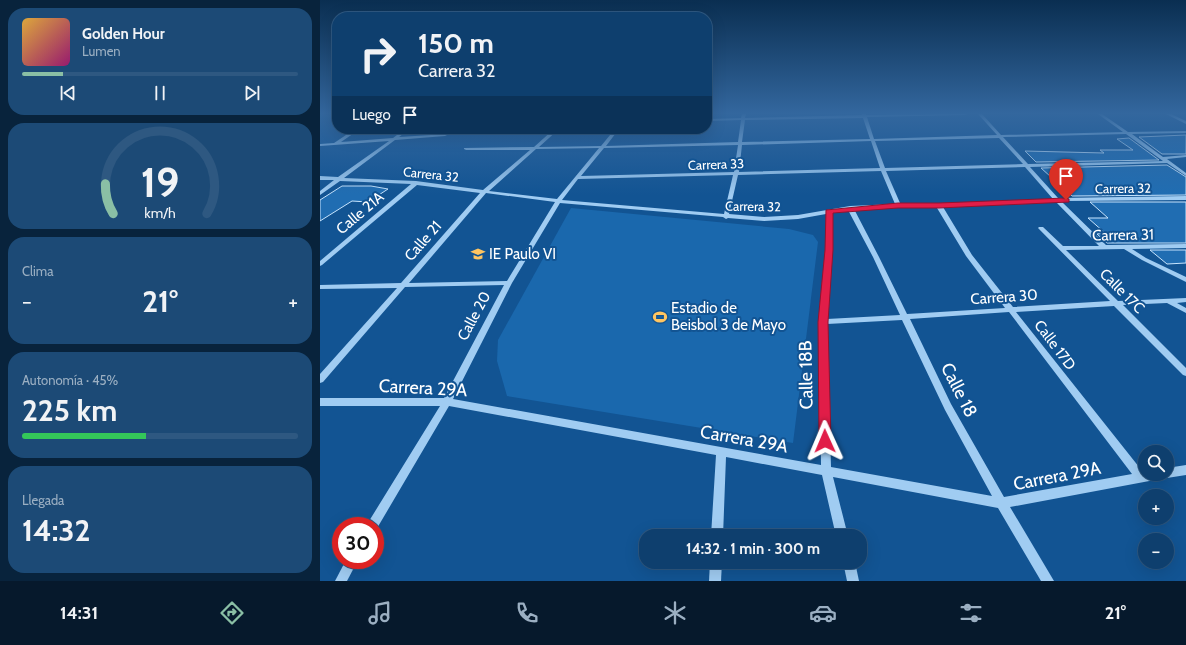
<!DOCTYPE html>
<html lang="es">
<meta charset="utf-8">
<style>
body{margin:0;font-family:Cabin,sans-serif;background:#1c4a76;color:#f1f3f6;height:100vh;display:flex;flex-direction:column;font-size:15px;white-space:nowrap}
*{box-sizing:border-box;margin:0}
p{font-size:13px;color:#9bafc2}
.icon{flex:none;width:22px;height:22px;fill:none;stroke:currentColor;stroke-width:2;stroke-linecap:round;stroke-linejoin:round}
.map{position:relative;flex:1;overflow:hidden}
.drawer{display:flex;flex-direction:column;gap:8px;padding:8px;background:#08233c;width:320px}
.drawer>*{flex:none}
.banner{position:absolute;left:12px;top:12px;width:380px;height:122px;border-radius:16px;box-shadow:0 4px 16px #0002,0 0 0 1px #2e5881;background:#0e3f6e;color:#f1f3f6;overflow:hidden}
.fabs{position:absolute;left:818px;top:445px;display:grid;gap:8px}
.fabs a{display:grid;place-items:center;width:36px;height:36px;border-radius:50%;background:#0e3f6e;box-shadow:0 4px 16px #0002,0 0 0 1px #2e5881;font-size:20px}
.speed{position:absolute;left:12px;top:517px;display:flex;gap:8px;font-size:20px;font-weight:700;text-align:center}
.speed>*{display:grid;place-content:center;width:52px;height:52px;border-radius:50%;background:#0e3f6e;box-shadow:0 4px 16px #0002,0 0 0 1px #2e5881;line-height:1}
.speed .limit{border:6px solid #d22;background:#fff;color:#111}
.pin{position:absolute;display:grid;place-items:center;width:34px;height:34px;color:#fff;margin:-41px -17px;border-radius:50% 50% 50% 0;rotate:-45deg;box-shadow:0 0 4px #0007}
.pin .icon{rotate:45deg}
.me{position:absolute;width:44px;margin:-22px;rotate:359deg;stroke-linejoin:round;filter:drop-shadow(0 0 3px #0008)}
.turn{display:flex;align-items:center;gap:14px;height:84px;padding:0 20px;font-size:18px}
.turn .icon{width:52px;height:52px;stroke-width:2.5}
.turn b{display:block;font-size:28px;line-height:34px}
.then{display:flex;align-items:center;height:38px;padding:0 20px;background:#0003;gap:8px;font-size:15px}
.big{font-size:30px;font-weight:800;line-height:1.1}
.drawer .tile{flex:1;display:flex;flex-direction:column;justify-content:center;gap:6px;min-width:0;padding:0 14px;border-radius:16px;background:#1c4a76}
.drawer .dial{align-items:center;gap:0}
.dial svg{height:104px;overflow:visible;fill:none;stroke:#2e5881;stroke-width:7;stroke-linecap:round;text-anchor:middle}
.dial text{fill:#f1f3f6;stroke:none}
.song{display:flex;align-items:center;gap:12px}
.cover{width:48px;height:48px;border-radius:6px;background:linear-gradient(135deg,hsl(40 70% 55%),hsl(320 70% 35%))}
.played{height:4px;border-radius:2px;background:linear-gradient(90deg,#8abfa5 15%,#2e5881 15%)}
.keys{display:flex;justify-content:space-around;direction:ltr}
.heat{display:flex;justify-content:space-between;align-items:center;font-size:22px;direction:ltr}
.charge{height:6px;border-radius:3px;background:linear-gradient(90deg,#34c759 45%,#2e5881 0)}
.trip{position:absolute;left:319px;top:529px;width:228px;height:40px;border-radius:16px;background:#0e3f6e;box-shadow:0 4px 16px #0002,0 0 0 1px #2e5881;font-weight:800;line-height:40px;text-align:center}
.dock{display:flex;height:64px;justify-content:space-around;align-items:center;background:#06192c;color:#9bafc2}
.dock .icon{width:28px;height:28px}
.dock .selected{color:#8abfa5}
.dock b{font-size:18px;color:#f1f3f6}
main{display:flex;flex:1;min-height:0}
.map>svg:first-child{display:block}
.green{fill:#1a68ad}
.building{fill:#206db2;stroke:#c7e4fd}
.lines{fill:none;stroke-linecap:round;stroke-linejoin:round}
.minor{fill:#a0ccf2;fill-rule:evenodd}
.route{fill:#e11d48;stroke:#92132f}
.labels{text-anchor:middle;dominant-baseline:central;stroke-width:4;stroke-linejoin:round;paint-order:stroke}
.far-street-label{font-size:13px;fill:#fff;stroke:#125493}
.street-label{font-size:15px;fill:#fff;stroke:#125493}
.poi-label{font-size:15px;fill:#fff;stroke:#125493;text-anchor:start}
.near-street-label{font-size:18px;fill:#fff;stroke:#125493}
</style>
<main>
<section class="drawer">
<div class="tile">
<div class="song"><i class="cover"></i><div><b>Golden Hour</b><p>Lumen</p></div></div>
<div class="played"></div>
<div class="keys"><svg class="icon" aria-label="previous" viewBox="0 0 24 24"><path d="M18 5L8 12l10 7zM5 5v14"/></svg><svg class="icon" aria-label="pause" viewBox="0 0 24 24"><path d="M8 5v14M16 5v14"/></svg><svg class="icon" aria-label="next" viewBox="0 0 24 24"><path d="M6 5l10 7-10 7zM19 5v14"/></svg></div>
</div>
<div class="tile dial"><svg viewBox="0 0 100 80">
<path d="M14 69A42 42 0 1 1 86 69"/>
<path d="M14 69A42 42 0 0 1 8 46" stroke="#8abfa5"/>
<text x="50" y="56" font-size="32" font-weight="700">19</text>
<text x="50" y="72" font-size="11">km/h</text>
</svg></div>
<div class="tile"><p>Clima</p>
<div class="heat"><a>−</a><b class="big">21°</b><a>+</a></div>
</div>
<div class="tile"><p>Autonomía · 45%</p><b class="big">225 km</b><div class="charge"></div></div>
<div class="tile"><p>Llegada</p><b class="big">14:32</b></div>
</section>
<div class="map">
<svg width="866" height="581" viewBox="0 0 866 581">
<rect width="100%" height="100%" fill="#125493"/>
<polygon class="green" points="251,208 469,229 493,235 498,242 473,443 187,396 177,361 178,340"/>
<g class="building">
<polygon points="866,135 866,154 842,154 819,137"/>
<polygon points="809,138 839,160 716,162 705,151 784,153 780,150 813,150 797,139"/>
<polygon points="847,165 866,177 866,195 752,196 721,168"/>
<polygon points="22,186 51,186 68,189 48,202 32,201 0,221 0,200"/>
<polygon points="770,202 866,202 866,243 787,243 777,234 785,233 768,218 788,218"/>
<polygon points="830,250 866,250 866,263 847,264"/>
</g>
<g class="lines">
<g class="minor">
<path d="M422,114H426L425,118L542,115V114H546V115L647,114L645,115L547,117L554,139L677,135L658,114H662L681,135L803,132L778,114H782L808,132L866,131V133L812,134L843,157L866,155V157L847,159L866,173V176L847,163L710,167L738,198L866,196V200L741,201L786,245L866,244V248L812,249L826,258L866,277V282L822,260L804,249L746,250L798,301L866,298V302L857,303L866,308V313L847,303L803,305L866,368V376L863,375L794,306L696,312L823,472H825V474H847V468L866,465V475L847,478L844,477L840,479L690,507L734,581H721L678,508L513,477L528,536H516L502,475L406,457L403,536H391L396,455L129,406L56,530H55V526H46L120,406H0V398H124L184,285L85,287L3,382L0,383V374L77,288L0,289V285L81,283L160,193L97,185L2,265L0,266V261L91,184L20,181L0,195V191L14,180H0V176L18,177L69,141L0,146V144L14,143L35,129H40L21,142L73,138L85,129H90L79,137L127,134V135L125,136L75,140L24,178L96,181L163,190L210,150H146L144,149V148L214,147L234,129H239L219,147L281,146L295,129H299L286,146L418,142L421,120L387,121V119L421,118ZM543,118L550,139L422,142L425,120ZM806,134L843,161L708,164L683,137ZM679,138L703,164L565,168L555,141ZM551,141L560,168L419,172L422,145ZM418,145L414,172L261,176L284,148ZM279,148L237,199L169,191L216,149ZM705,167L733,199L619,204L580,203L566,171ZM561,171L575,204L530,206L478,215L444,217L409,214L418,175ZM413,175L404,214L242,200L258,179ZM166,193L235,202L187,281L89,283ZM736,202L779,246H743L723,227H719L718,228L790,301L693,307L652,255L623,207ZM240,203L403,217L406,219L408,218L444,221L478,219L506,214V250L499,322L501,465L133,399L192,283ZM578,207L617,208L646,256L685,308L587,314L559,257L534,209ZM528,210L553,257L580,315L507,319L512,250V213ZM689,312L812,474L684,497L631,404L590,319ZM582,320L625,410L672,496L511,467L507,324Z"/>
<polygon points="846,114 851,114 866,121 866,124"/>
<polygon points="26,560 38,560 27,581 15,581"/>
<polygon points="390,562 402,562 401,581 389,581"/>
<polygon points="523,562 535,562 539,581 527,581"/>
</g>
</g>
<linearGradient id="sky" x2="0" y2="1"><stop stop-color="#0a2e51"/><stop offset="0.58" stop-color="#33679e"/><stop offset="1" stop-color="#33679e" stop-opacity="0"/></linearGradient>
<rect width="866" height="195" fill="url(#sky)"/>
<polygon class="route" points="746,198 749,199 749,202 619,208 578,208 513,213 513,250 508,322 511,441 510,445 505,447 501,445 499,441 498,322 505,250 506,210 578,203 619,203"/>
<defs>
<symbol id="school-bare" viewBox="-9 -9 18 18"><path d="M0-5L7-2L0 1L-7-2ZM-4 1L0 2.5L4 1V4Q0 6-4 4Z" fill="#ffc561" stroke="#125493" stroke-width="2.5" paint-order="stroke"/></symbol>
<symbol id="stadium-bare" viewBox="-9 -9 18 18"><path d="M0-5a6.5 5 0 1 0 0 10a6.5 5 0 1 0 0-10ZM-3.5-1.8h7v3.6h-7Z" fill="#ffc561" stroke="#125493" stroke-width="2.5" paint-order="stroke"/></symbol>
</defs>
<g fill-rule="evenodd">
<use href="#school-bare" x="148" y="244" width="20" height="20"/>
<use href="#stadium-bare" x="330" y="307" width="20" height="20"/>
</g>
<g class="labels">
<g class="far-street-label">
<text transform="translate(396 164) rotate(-2)">Carrera 33</text>
<text transform="translate(111 174) rotate(6)">Carrera 32</text>
<text transform="translate(803 188) rotate(-1)">Carrera 32</text>
<text transform="translate(433 206) rotate(1)">Carrera 32</text>
</g>
<g class="street-label">
<text transform="translate(40 213) rotate(-40)">Calle 21A</text>
<text transform="translate(803 235) rotate(-1)">Carrera 31</text>
<text transform="translate(103 241) rotate(-49)">Calle 21</text>
<text transform="translate(802 291) rotate(45)">Calle 17C</text>
<text transform="translate(684 297) rotate(-4)">Carrera 30</text>
<text transform="translate(154 316) rotate(-62)">Calle 20</text>
<text transform="translate(735 345) rotate(53)">Calle 17D</text>
</g>
<g class="poi-label">
<text x="169" y="254">IE Paulo VI</text>
<text x="351" y="308">Estadio de<tspan x="351" dy="17">Beisbol 3 de Mayo</tspan></text>
</g>
<g class="near-street-label">
<text transform="translate(486 375) rotate(-91)">Calle 18B</text>
<text transform="translate(103 388) rotate(3)">Carrera 29A</text>
<text transform="translate(639 390) rotate(63)">Calle 18</text>
<text transform="translate(424 439) rotate(10)">Carrera 29A</text>
<text transform="translate(737 476) rotate(-11)">Carrera 29A</text>
</g>
</g>
</svg>
<div class="fabs">
<a><svg class="icon" aria-label="search" viewBox="0 0 24 24"><circle cx="10" cy="10" r="6"/><path d="M15 15l6 6"/></svg></a>
<a>+</a>
<a>−</a>
</div>
<div class="speed"><div class="limit">30</div></div>
<div class="pin" style="left:746px;top:200px;background:#d93025"><svg class="icon" aria-label="arrive" viewBox="0 0 24 24"><path d="M6 21V4h12l-3 4 3 4H6"/></svg></div>
<svg class="me" style="left:505px;top:441px" viewBox="-20 -20 40 40"><path d="M0-17L14 15 0 8-14 15z" fill="#e11d48" stroke="#fff" stroke-width="4"/></svg>
<div class="trip">14:32 · 1 min · 300 m</div>
<div class="banner">
<div class="turn"><svg class="icon" aria-label="right" viewBox="0 0 24 24"><path d="M7 20v-9h11M14 6l5 5-5 5"/></svg><div><b>150 m</b>Carrera 32</div></div>
<div class="then">Luego<svg class="icon" aria-label="arrive" viewBox="0 0 24 24"><path d="M6 21V4h12l-3 4 3 4H6"/></svg></div>
</div>
</div>
</main>
<nav class="dock">
<b>14:31</b>
<svg class="icon selected" aria-label="directions" viewBox="0 0 24 24"><path d="M12 3l9 9-9 9-9-9zM9 14v-3h6M13 9l2 2-2 2"/></svg>
<svg class="icon" aria-label="music" viewBox="0 0 24 24"><path d="M9 18V5l10-2v13"/><circle cx="6" cy="18" r="3"/><circle cx="16" cy="16" r="3"/></svg>
<svg class="icon" aria-label="phone" viewBox="0 0 24 24"><path d="M5 4h4l2 5-3 2q2 4 5 5l2-3 5 2v4C11 20 4 13 5 4z"/></svg>
<svg class="icon" aria-label="climate" viewBox="0 0 24 24"><path d="M12 3v18M4 7l16 10M4 17L20 7"/></svg>
<svg class="icon" aria-label="car" viewBox="0 0 24 24"><path d="M5 17H2v-5l4-1 3-4h7l3 4 3 1v5h-3M9 17h6M6 11h13"/><circle cx="7" cy="17" r="2"/><circle cx="17" cy="17" r="2"/></svg>
<svg class="icon" aria-label="filters" viewBox="0 0 24 24"><path d="M4 7h16M4 17h16"/><circle cx="9" cy="7" r="2"/><circle cx="15" cy="17" r="2"/></svg>
<b>21°</b>
</nav>
